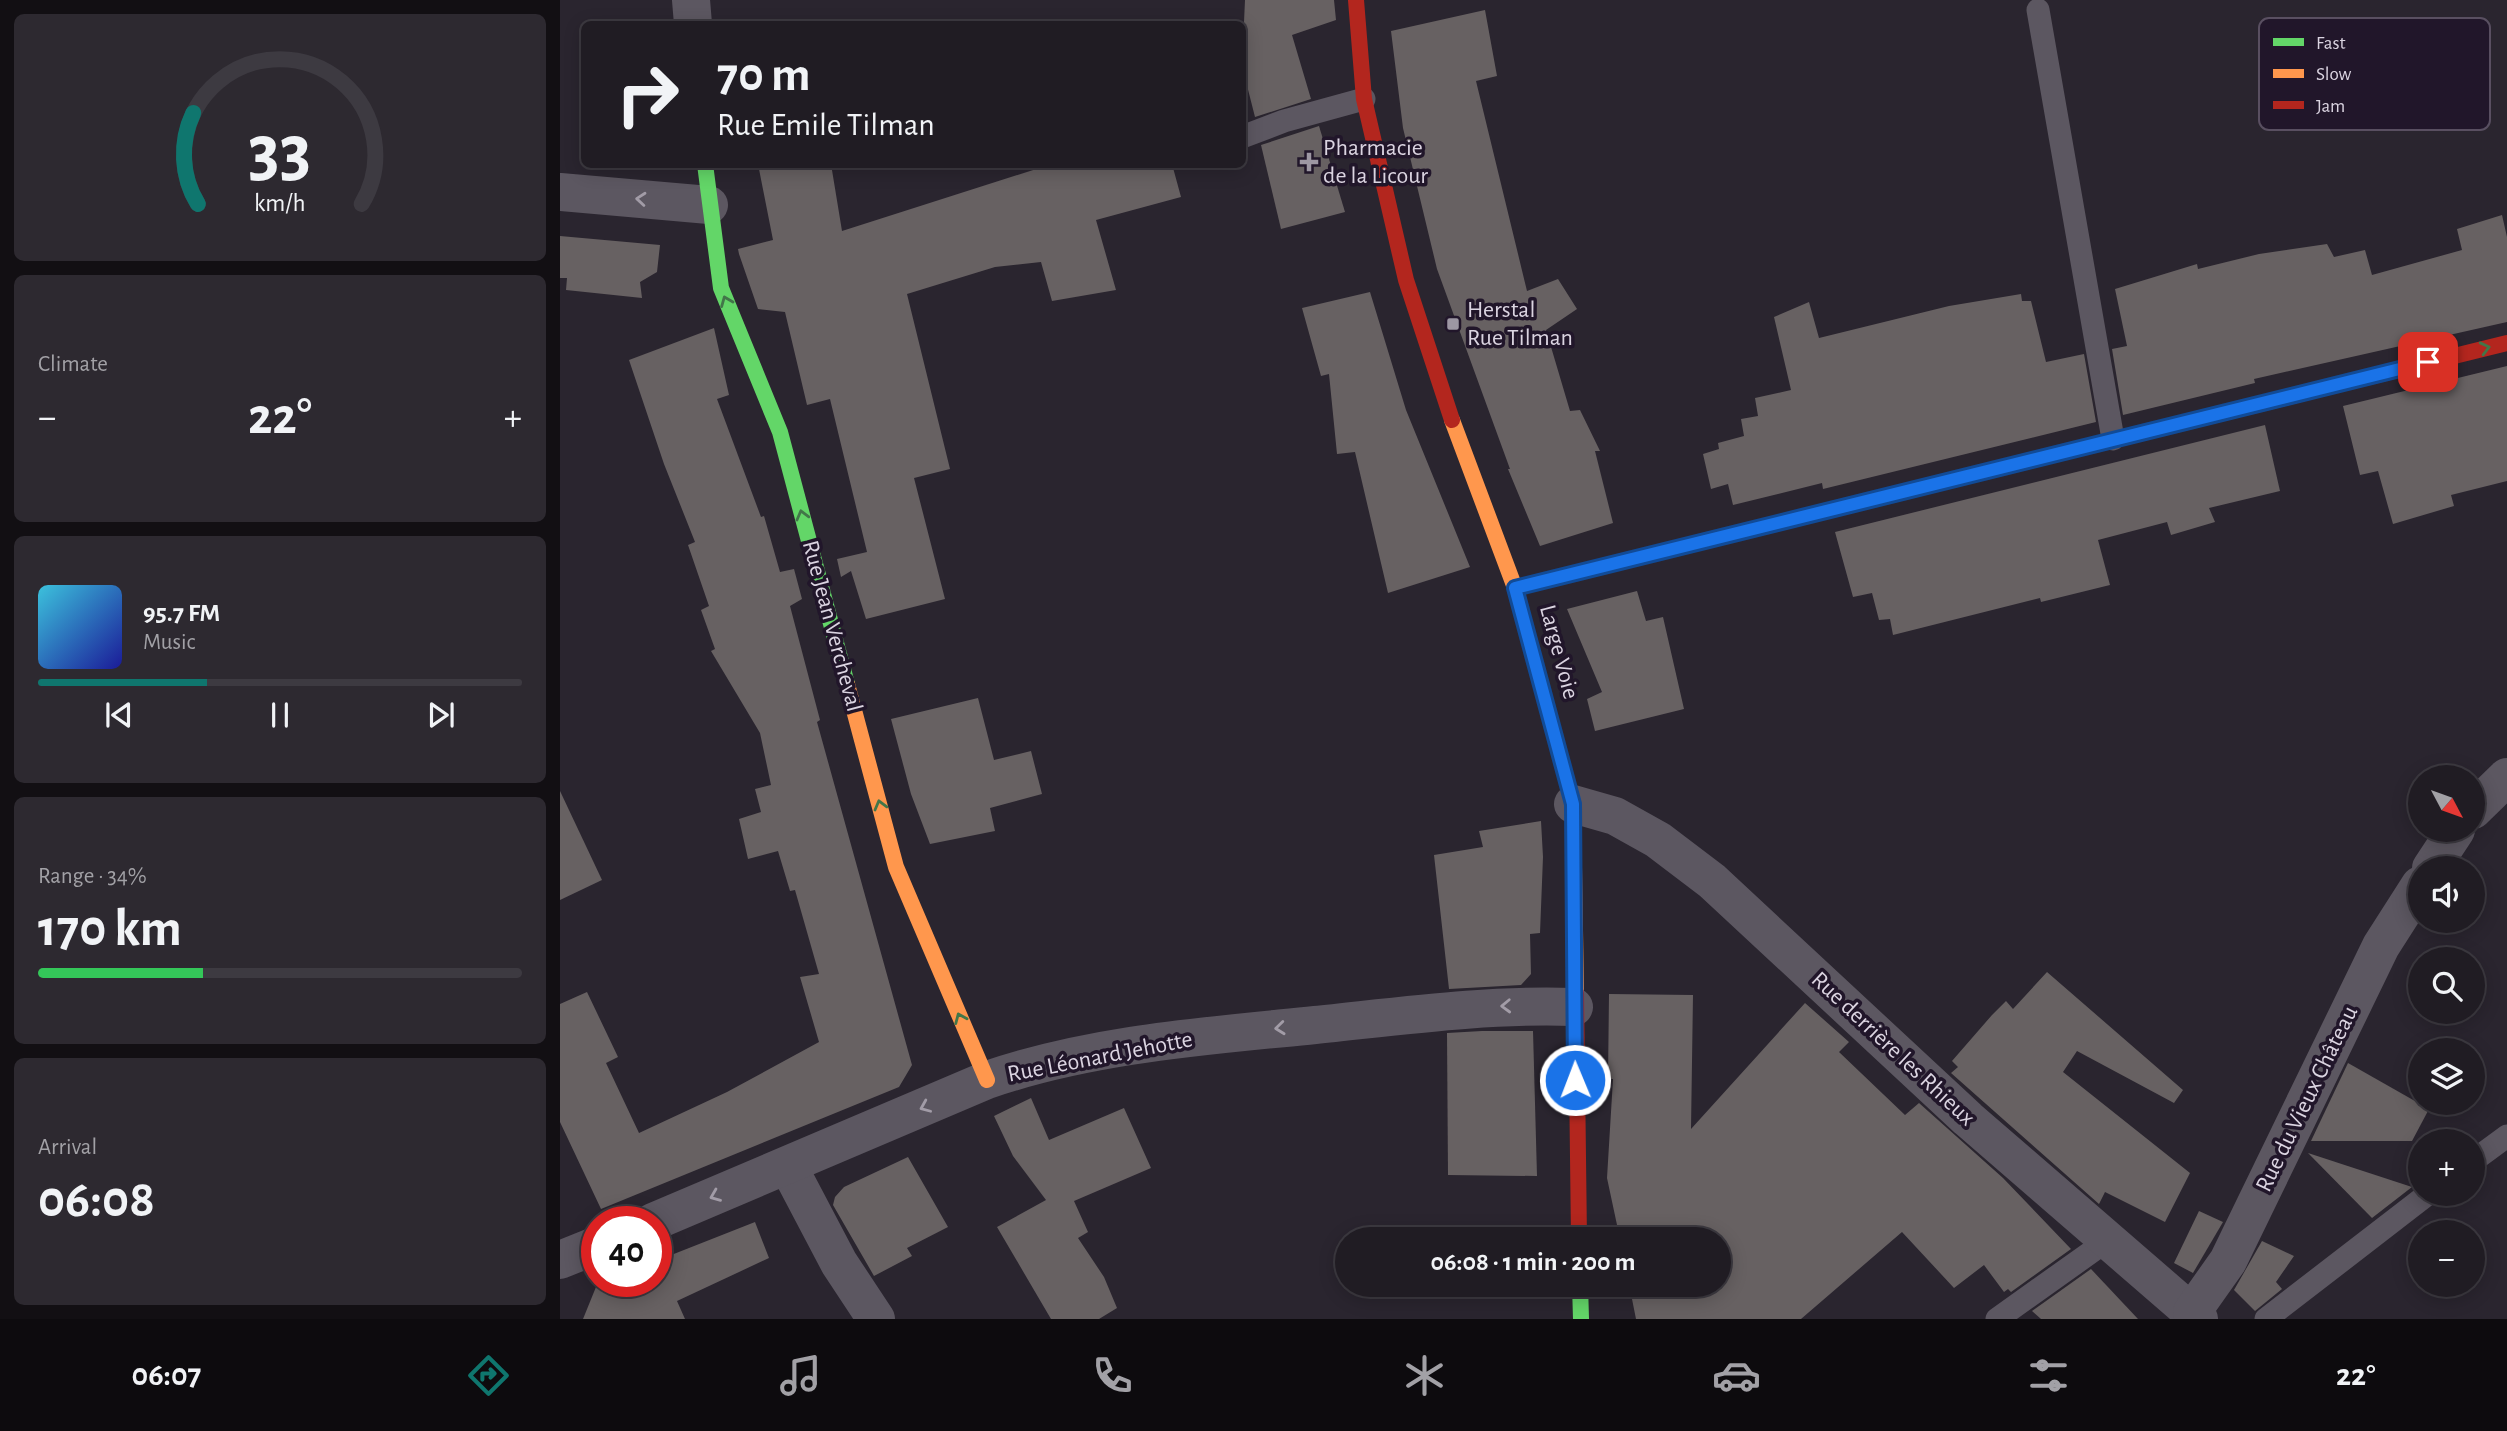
<!DOCTYPE html>
<meta charset="utf-8">
<style>
body{margin:0;font-family:"Alegreya Sans",sans-serif;background:#2d2930;color:#f1f3f6;height:100vh;display:flex;flex-direction:column;font-size:26px;white-space:nowrap}
*{box-sizing:border-box;margin:0}
p{font-size:23px;color:#a2a1a6}
.icon{flex:none;width:38px;height:38px;fill:none;stroke:currentColor;stroke-width:2;stroke-linecap:round;stroke-linejoin:round}
.map{position:relative;flex:1;overflow:hidden}
.panel{display:flex;flex-direction:column;gap:14px;padding:14px;background:#120f13;width:560px}
.panel>*{flex:none}
.banner{position:absolute;left:21px;top:21px;width:665px;height:147px;border-radius:10px;box-shadow:0 4px 18px #0003,0 0 0 2px #3d3a41;background:#201c23;color:#f1f3f6;overflow:hidden}
.needle{width:46px;rotate:131deg}
.buttons{position:absolute;left:1848px;top:765px;display:grid;gap:14px}
.buttons a{display:grid;place-items:center;width:77px;height:77px;border-radius:50%;background:#201c23;box-shadow:0 4px 18px #0003,0 0 0 2px #3d3a41;font-size:35px}
.speed{position:absolute;left:21px;top:1206px;display:flex;gap:14px;font-size:35px;font-weight:700;text-align:center}
.speed>*{display:grid;place-content:center;width:91px;height:91px;border-radius:50%;background:#201c23;box-shadow:0 4px 18px #0003,0 0 0 2px #3d3a41;line-height:1}
.speed .limit{border:10px solid #d22;background:#fff;color:#111}
.pin{position:absolute;display:grid;place-items:center;width:60px;height:60px;color:#fff;margin:-30px;border-radius:14px;box-shadow:0 4px 10px #0006}
.me{position:absolute;width:77px;margin:-38px;rotate:359deg;stroke-linejoin:round;filter:drop-shadow(0 0 5px #0008)}
.turn{display:flex;align-items:center;gap:24px;height:147px;padding:0 21px;font-size:32px}
.turn .icon{width:91px;height:91px;stroke-width:2.5}
.turn b{display:block;font-size:49px;line-height:60px}
.big{font-size:52px;font-weight:700;line-height:1.1}
.panel .tile{flex:1;display:flex;flex-direction:column;justify-content:center;gap:10px;min-width:0;padding:0 24px;border-radius:10px;background:#2d2930}
.panel .dial{align-items:center;gap:0}
.dial svg{height:182px;overflow:visible;fill:none;stroke:#3d3a41;stroke-width:7;stroke-linecap:round;text-anchor:middle}
.dial text{fill:#f1f3f6;stroke:none}
.song{display:flex;align-items:center;gap:21px}
.cover{width:84px;height:84px;border-radius:10px;background:linear-gradient(135deg,hsl(190 70% 55%),hsl(240 70% 35%))}
.played{height:7px;border-radius:4px;background:linear-gradient(90deg,#0f766e 35%,#3d3a41 35%)}
.keys{display:flex;justify-content:space-around;direction:ltr}
.heat{display:flex;justify-content:space-between;align-items:center;font-size:38px;direction:ltr}
.charge{height:10px;border-radius:5px;background:linear-gradient(90deg,#34c759 34%,#3d3a41 0)}
.trip{position:absolute;left:775px;top:1227px;width:396px;height:70px;border-radius:35px;background:#201c23;box-shadow:0 4px 18px #0003,0 0 0 2px #3d3a41;font-weight:700;line-height:70px;text-align:center}
.dock{display:flex;height:112px;justify-content:space-around;align-items:center;background:#0d0b0e;color:#a2a1a6}
.dock .icon{width:49px;height:49px}
.dock .active{color:#0f766e}
.dock b{font-size:32px;color:#f1f3f6}
main{display:flex;flex:1;min-height:0}
.map>svg:first-child{display:block}
.building{fill:#676162}
.lines{fill:none;stroke-linecap:round;stroke-linejoin:round}
.lane{stroke:#5c5761;stroke-width:23}
.street{stroke:#5c5761;stroke-width:38}
.fast{stroke:#63d668;stroke-width:16}
.slow{stroke:#ff974d;stroke-width:16}
.jam{stroke:#b3261e;stroke-width:16}
.oneway{stroke:#a29ca7}
.oneway2{stroke:#427649}
.route-casing{stroke:#114b97;stroke-width:18}
.route{stroke:#1a73e8;stroke-width:12}
.poi-dot{fill:#9d97a3;stroke:#21162a;stroke-width:2.5}
.labels{text-anchor:middle;dominant-baseline:central;stroke-width:7;stroke-linejoin:round;paint-order:stroke}
.poi-label{font-size:24px;fill:#dbd4e1;stroke:#21162a;text-anchor:start}
.street-label{font-size:24px;fill:#dbd4e1;stroke:#21162a}
.key{fill:#21162a;stroke:#594f61;stroke-width:2}
.key-label{font-size:19px;fill:#dbd4e1}
</style>
<main>
<section class="panel">
<div class="tile dial"><svg viewBox="0 0 100 80">
<path d="M14 69A42 42 0 1 1 86 69"/>
<path d="M14 69A42 42 0 0 1 12 29" stroke="#0f766e"/>
<text x="50" y="56" font-size="32" font-weight="700">33</text>
<text x="50" y="72" font-size="11">km/h</text>
</svg></div>
<div class="tile"><p>Climate</p>
<div class="heat"><a>−</a><b class="big">22°</b><a>+</a></div>
</div>
<div class="tile">
<div class="song"><i class="cover"></i><div><b>95.7 FM</b><p>Music</p></div></div>
<div class="played"></div>
<div class="keys"><svg class="icon" aria-label="previous" viewBox="0 0 24 24"><path d="M18 5L8 12l10 7zM5 5v14"/></svg><svg class="icon" aria-label="pause" viewBox="0 0 24 24"><path d="M8 5v14M16 5v14"/></svg><svg class="icon" aria-label="next" viewBox="0 0 24 24"><path d="M6 5l10 7-10 7zM19 5v14"/></svg></div>
</div>
<div class="tile"><p>Range · 34%</p><b class="big">170 km</b><div class="charge"></div></div>
<div class="tile"><p>Arrival</p><b class="big">06:08</b></div>
</section>
<div class="map">
<svg width="1947" height="1319" viewBox="0 0 1947 1319">
<rect width="100%" height="100%" fill="#2a252f"/>
<g class="building">
<polygon points="685,0 774,0 776,20 732,35 751,99 695,117 682,66"/>
<polygon points="925,10 937,76 916,81 967,291 998,279 1017,309 986,330 1010,411 1020,410 1040,451 1035,451 1053,523 980,546 948,469 950,469 877,269 843,128 831,31"/>
<polygon points="759,126 785,212 721,229 701,145"/>
<polygon points="198,164 271,164 282,231 492,164 612,164 621,197 536,220 556,290 492,301 481,262 435,267 347,294 390,469 354,478 385,599 306,619 291,571 281,577 277,559 307,552 270,399 247,405 225,312 198,309 179,254 178,249 213,240"/>
<polygon points="1942,215 1947,237 1947,322 1694,379 1695,383 1563,415 1552,349 1567,346 1555,289 1637,264 1638,269 1699,254 1767,244 1774,257 1805,250 1812,275 1902,250 1897,229"/>
<polygon points="0,236 100,245 97,272 80,282 82,298 6,290 7,278 0,278"/>
<polygon points="810,292 846,410 910,567 828,593 795,452 777,454 769,374 761,376 742,308"/>
<polygon points="1461,294 1462,301 1471,301 1486,362 1524,354 1536,422 1263,489 1262,483 1173,505 1168,484 1151,489 1143,454 1159,449 1158,443 1184,436 1181,419 1198,416 1195,398 1231,390 1214,317 1249,302 1259,338 1389,306"/>
<polygon points="154,328 169,395 157,399 201,517 204,516 220,572 234,569 242,599 230,606 260,720 257,722 352,1065 339,1087 41,1209 0,1122 0,1004 27,992 58,1057 46,1063 79,1133 167,1092 259,1042 240,977 259,974 235,890 230,891 218,851 188,859 179,819 201,812 195,789 211,785 200,733 151,651 155,649 141,610 149,606 128,545 135,542 104,464 69,360"/>
<polygon points="1947,366 1947,481 1891,495 1894,506 1833,524 1818,471 1800,475 1783,406"/>
<polygon points="1705,425 1720,491 1649,508 1655,522 1611,535 1607,522 1538,540 1550,585 1481,602 1480,598 1333,635 1330,619 1319,620 1312,593 1293,597 1275,532"/>
<polygon points="1077,591 1086,621 1103,617 1124,709 1035,731 1027,699 1042,692 1007,609"/>
<polygon points="418,698 434,760 471,751 482,794 430,808 435,831 370,844 351,794 331,719"/>
<polygon points="0,791 42,880 0,900"/>
<polygon points="981,821 983,857 980,933 970,934 971,974 961,985 889,989 874,855 923,847 919,831"/>
<polygon points="1487,972 1623,1090 1614,1103 1517,1051 1503,1072 1630,1173 1605,1222 1545,1192 1539,1204 1391,1073 1398,1067 1392,1061 1432,1015 1446,1001 1453,1009"/>
<polygon points="1049,994 1133,995 1131,1129 1245,1003 1289,1042 1279,1052 1345,1115 1359,1103 1443,1178 1511,1249 1451,1292 1448,1289 1444,1292 1424,1265 1394,1288 1342,1232 1241,1319 1076,1319 1069,1284 1158,1284 1158,1239 1060,1239 1047,1178 1053,1079 1048,1079"/>
<polygon points="922,1031 973,1031 977,1176 888,1175 887,1033"/>
<polygon points="1788,1063 1869,1109 1852,1141 1751,1141"/>
<polygon points="471,1098 489,1140 564,1108 591,1168 514,1201 528,1232 518,1238 544,1277 557,1308 539,1319 491,1319 437,1227 486,1200 453,1156 434,1116"/>
<polygon points="1748,1153 1852,1187 1812,1218"/>
<polygon points="348,1157 388,1227 347,1248 352,1256 314,1276 273,1205 275,1197 284,1187"/>
<polygon points="1639,1211 1663,1222 1633,1273 1614,1263"/>
<polygon points="195,1222 209,1258 117,1301 125,1319 23,1319 36,1287 51,1281 96,1281 96,1261"/>
<polygon points="1702,1241 1734,1256 1716,1282 1722,1289 1695,1311 1674,1290"/>
<polygon points="1531,1269 1578,1319 1481,1319 1472,1311"/>
</g>
<g class="lines">
<g class="lane">
<polyline points="1478,10 1553,439"/>
<polyline points="682,137 724,121 804,99"/>
<polyline points="1913,1161 1947,1136"/>
<polyline points="1437,1319 1548,1240"/>
<polyline points="1706,1319 1868,1194"/>
</g>
<g class="street">
<polyline points="131,0 133,24"/>
<polyline points="0,192 149,205"/>
<polyline points="1013,804 1055,816 1098,840 1152,881 1408,1119 1639,1319"/>
<polyline points="1913,810 1947,777"/>
<polyline points="1871,868 1896,830"/>
<polyline points="228,1166 279,1263 316,1319"/>
<path d="M93,1222L427,1080C532,1044 646,1036 755,1025C842,1016 927,1004 1014,1007"/>
<polyline points="0,1260 37,1245"/>
<polyline points="1632,1312 1668,1261 1821,946 1860,885"/>
</g>
<g class="fast">
<polyline points="145,164 161,288 220,432 287,684"/>
<polyline points="1020,1284 1021,1319"/>
</g>
<g class="slow">
<polyline points="892,420 955,588 1013,804 1016,993"/>
<polyline points="1359,488 1744,393"/>
<polyline points="287,684 336,867 427,1080"/>
</g>
<g class="jam">
<polyline points="796,0 804,99 846,280 892,420"/>
<polyline points="1744,393 1947,343"/>
<polyline points="955,588 1359,488"/>
<polyline points="1016,993 1019,1239"/>
</g>
</g>
<defs><path id="oneway-chevron" d="M-2-3.5L2.5 0L-2 3.5" fill="none" stroke-width="1.6" stroke-linecap="round" stroke-linejoin="round" transform="scale(1.75)"/></defs>
<g class="oneway">
<use href="#oneway-chevron" transform="translate(81 199) rotate(-175)"/>
<use href="#oneway-chevron" transform="translate(946 1006) rotate(178)"/>
<use href="#oneway-chevron" transform="translate(720 1028) rotate(174)"/>
<use href="#oneway-chevron" transform="translate(365 1107) rotate(157)"/>
<use href="#oneway-chevron" transform="translate(155 1196) rotate(158)"/>
</g>
<g class="oneway2">
<use href="#oneway-chevron" transform="translate(166 301) rotate(-112)"/>
<use href="#oneway-chevron" transform="translate(1925 348) rotate(-14)"/>
<use href="#oneway-chevron" transform="translate(242 515) rotate(-105)"/>
<use href="#oneway-chevron" transform="translate(320 805) rotate(-105)"/>
<use href="#oneway-chevron" transform="translate(400 1018) rotate(-113)"/>
</g>
<g class="lines">
<defs>
<polyline id="route" points="1015,1080 1013,804 955,588 1868,362"/>
</defs>
<use href="#route" class="route-casing"/>
<use href="#route" class="route"/>
</g>
<g class="poi-dot">
<path d="M745.5 151.5h7v7h7v7h-7v7h-7v-7h-7v-7h7z"/>
<rect x="886" y="317" width="14" height="14" rx="3.5"/>
</g>
<g class="labels">
<g class="poi-label">
<text x="763" y="148">Pharmacie<tspan x="763" dy="28">de la Licour</tspan></text>
<text x="907" y="310">Herstal<tspan x="907" dy="28">Rue Tilman</tspan></text>
</g>
<g class="street-label">
<text transform="translate(272 626) rotate(75)">Rue Jean Vercheval</text>
<text transform="translate(999 652) rotate(75)">Large Voie</text>
<text transform="translate(1333 1049) rotate(43)">Rue derrière les Rhieux</text>
<text transform="translate(540 1057) rotate(-11)">Rue Léonard Jehotte</text>
<text transform="translate(1747 1099) rotate(-64)">Rue du Vieux Château</text>
</g>
</g>
<rect x="1699" y="18" width="231" height="112" rx="10" class="key"/>
<rect x="1713" y="38" width="31" height="8" fill="#63d668"/>
<rect x="1713" y="69" width="31" height="9" fill="#ff974d"/>
<rect x="1713" y="101" width="31" height="8" fill="#b3261e"/>
<g class="key-label">
<text x="1756" y="49">Fast</text>
<text x="1756" y="80">Slow</text>
<text x="1756" y="112">Jam</text>
</g>
</svg>
<div class="buttons">
<a><svg class="needle" viewBox="-14 -14 28 28"><path d="M0-13l5 13h-10z" fill="#e53935"/><path d="M0 13l5-13h-10z" fill="#a2a1a6"/></svg></a>
<a><svg class="icon" aria-label="sound" viewBox="0 0 24 24"><path d="M4 9h4l5-4v14l-5-4H4zM17 9q2 3 0 6"/></svg></a>
<a><svg class="icon" aria-label="search" viewBox="0 0 24 24"><circle cx="10" cy="10" r="6"/><path d="M15 15l6 6"/></svg></a>
<a><svg class="icon" aria-label="layers" viewBox="0 0 24 24"><path d="M12 4l9 5-9 5-9-5zM3 14l9 5 9-5"/></svg></a>
<a>+</a>
<a>−</a>
</div>
<div class="speed"><div class="limit">40</div></div>
<div class="pin" style="left:1868px;top:362px;background:#d93025"><svg class="icon" aria-label="arrive" viewBox="0 0 24 24"><path d="M6 21V4h12l-3 4 3 4H6"/></svg></div>
<svg class="me" style="left:1015px;top:1080px" viewBox="-20 -20 40 40"><circle r="17" fill="#1a73e8" stroke="#fff" stroke-width="3"/><path d="M0-11L8 9 0 5-8 9z" fill="#fff"/></svg>
<div class="trip">06:08 · 1 min · 200 m</div>
<div class="banner">
<div class="turn"><svg class="icon" aria-label="right" viewBox="0 0 24 24"><path d="M7 20v-9h11M14 6l5 5-5 5"/></svg><div><b>70 m</b>Rue Emile Tilman</div></div>
</div>
</div>
</main>
<nav class="dock">
<b>06:07</b>
<svg class="icon active" aria-label="directions" viewBox="0 0 24 24"><path d="M12 3l9 9-9 9-9-9zM9 14v-3h6M13 9l2 2-2 2"/></svg>
<svg class="icon" aria-label="music" viewBox="0 0 24 24"><path d="M9 18V5l10-2v13"/><circle cx="6" cy="18" r="3"/><circle cx="16" cy="16" r="3"/></svg>
<svg class="icon" aria-label="phone" viewBox="0 0 24 24"><path d="M5 4h4l2 5-3 2q2 4 5 5l2-3 5 2v4C11 20 4 13 5 4z"/></svg>
<svg class="icon" aria-label="climate" viewBox="0 0 24 24"><path d="M12 3v18M4 7l16 10M4 17L20 7"/></svg>
<svg class="icon" aria-label="car" viewBox="0 0 24 24"><path d="M5 17H2v-5l4-1 3-4h7l3 4 3 1v5h-3M9 17h6M6 11h13"/><circle cx="7" cy="17" r="2"/><circle cx="17" cy="17" r="2"/></svg>
<svg class="icon" aria-label="filters" viewBox="0 0 24 24"><path d="M4 7h16M4 17h16"/><circle cx="9" cy="7" r="2"/><circle cx="15" cy="17" r="2"/></svg>
<b>22°</b>
</nav>
